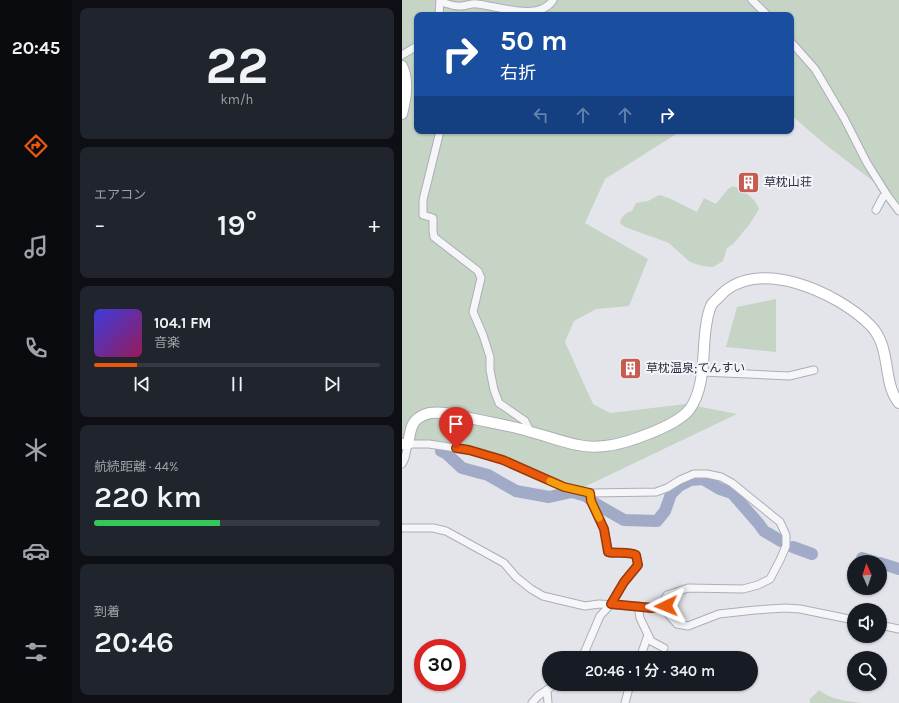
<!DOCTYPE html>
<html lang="ja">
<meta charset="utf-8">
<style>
body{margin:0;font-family:Karla,"Noto Sans JP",sans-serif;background:#20242c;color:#f1f3f6;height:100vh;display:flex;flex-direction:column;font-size:15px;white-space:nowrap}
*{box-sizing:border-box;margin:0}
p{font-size:13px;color:#9ea1a6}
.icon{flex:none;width:22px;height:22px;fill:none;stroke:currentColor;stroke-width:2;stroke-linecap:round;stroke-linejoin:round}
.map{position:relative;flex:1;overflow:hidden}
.side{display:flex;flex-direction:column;gap:8px;padding:8px;background:#0d0f14;width:330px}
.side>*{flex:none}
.hud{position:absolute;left:12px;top:12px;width:380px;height:122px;border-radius:8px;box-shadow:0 1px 3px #0004;background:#1a4fa0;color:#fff;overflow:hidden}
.needle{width:26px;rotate:357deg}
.fabs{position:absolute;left:445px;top:555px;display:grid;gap:8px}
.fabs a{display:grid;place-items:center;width:40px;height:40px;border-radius:50%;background:#171b24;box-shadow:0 1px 3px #0004;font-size:20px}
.speed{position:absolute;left:12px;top:639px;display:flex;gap:8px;font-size:20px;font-weight:700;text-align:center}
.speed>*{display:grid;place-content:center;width:52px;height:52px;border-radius:50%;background:#171b24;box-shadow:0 1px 3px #0004;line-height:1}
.speed .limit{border:6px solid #d22;background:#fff;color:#111}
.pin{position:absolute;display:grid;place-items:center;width:34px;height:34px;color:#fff;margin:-41px -17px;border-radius:50% 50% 50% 0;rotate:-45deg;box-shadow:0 0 4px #0007}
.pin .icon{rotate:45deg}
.me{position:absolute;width:44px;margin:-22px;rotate:268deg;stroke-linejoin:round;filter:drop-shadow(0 0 3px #0008)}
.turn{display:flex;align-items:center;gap:14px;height:84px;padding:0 20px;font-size:18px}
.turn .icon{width:52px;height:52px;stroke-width:2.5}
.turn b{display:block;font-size:28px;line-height:34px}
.lanes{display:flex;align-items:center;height:38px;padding:0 20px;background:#0003;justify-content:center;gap:20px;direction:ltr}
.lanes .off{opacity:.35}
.big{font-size:30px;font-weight:600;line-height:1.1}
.side .tile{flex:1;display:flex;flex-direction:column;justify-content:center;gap:6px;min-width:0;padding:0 14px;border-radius:8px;background:#20242c}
.side .dial{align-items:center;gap:0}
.dial b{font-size:52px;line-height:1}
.song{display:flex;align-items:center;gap:12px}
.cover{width:48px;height:48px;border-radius:6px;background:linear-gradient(135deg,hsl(240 70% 55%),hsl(330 70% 35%))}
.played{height:4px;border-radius:2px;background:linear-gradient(90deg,#ea580c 15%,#363941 15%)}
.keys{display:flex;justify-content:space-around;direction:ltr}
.heat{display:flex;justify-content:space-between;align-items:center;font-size:22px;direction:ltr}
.charge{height:6px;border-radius:3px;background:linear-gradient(90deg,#34c759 44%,#363941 0)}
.trip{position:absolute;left:140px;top:651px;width:216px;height:40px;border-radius:20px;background:#171b24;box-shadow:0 1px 3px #0004;font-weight:600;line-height:40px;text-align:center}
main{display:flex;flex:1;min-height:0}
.menu{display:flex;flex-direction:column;width:72px;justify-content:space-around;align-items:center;background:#090b0e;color:#9ea1a6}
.menu .icon{width:28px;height:28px}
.menu .active{color:#ea580c}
.menu b{font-size:18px;color:#f1f3f6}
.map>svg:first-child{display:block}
.green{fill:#c5d4c5}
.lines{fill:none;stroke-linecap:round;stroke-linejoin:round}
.river{stroke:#a1abc8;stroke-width:12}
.street-casing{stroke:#acaeb8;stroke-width:9}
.secondary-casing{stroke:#acaeb8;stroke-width:12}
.street{stroke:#f6f6f9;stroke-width:7}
.secondary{stroke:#fff;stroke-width:10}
.route-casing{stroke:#983908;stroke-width:10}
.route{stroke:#ea580c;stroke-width:7}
.slow{stroke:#f59e0b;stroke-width:7}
.labels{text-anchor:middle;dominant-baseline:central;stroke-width:4;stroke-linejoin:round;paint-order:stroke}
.poi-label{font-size:12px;fill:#2c2f42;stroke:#f3f4f8;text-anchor:start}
</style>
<main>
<nav class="menu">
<b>20:45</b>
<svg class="icon active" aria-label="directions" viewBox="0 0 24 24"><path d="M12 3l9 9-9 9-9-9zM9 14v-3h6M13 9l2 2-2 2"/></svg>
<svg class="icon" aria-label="music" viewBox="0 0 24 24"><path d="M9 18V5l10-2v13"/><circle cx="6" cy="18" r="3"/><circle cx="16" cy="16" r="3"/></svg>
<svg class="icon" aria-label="phone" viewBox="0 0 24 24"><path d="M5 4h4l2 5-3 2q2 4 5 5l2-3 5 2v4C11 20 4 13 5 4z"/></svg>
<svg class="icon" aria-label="climate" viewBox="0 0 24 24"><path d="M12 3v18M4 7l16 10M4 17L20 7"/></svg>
<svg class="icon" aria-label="car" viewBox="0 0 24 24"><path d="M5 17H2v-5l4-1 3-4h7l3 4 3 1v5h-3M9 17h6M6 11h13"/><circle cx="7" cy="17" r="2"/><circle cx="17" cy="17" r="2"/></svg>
<svg class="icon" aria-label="filters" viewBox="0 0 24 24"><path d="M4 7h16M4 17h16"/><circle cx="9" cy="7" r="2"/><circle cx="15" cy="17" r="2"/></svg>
</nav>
<section class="side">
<div class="tile dial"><b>22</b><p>km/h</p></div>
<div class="tile"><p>エアコン</p>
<div class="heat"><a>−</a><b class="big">19°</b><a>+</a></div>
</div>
<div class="tile">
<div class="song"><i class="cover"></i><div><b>104.1 FM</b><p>音楽</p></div></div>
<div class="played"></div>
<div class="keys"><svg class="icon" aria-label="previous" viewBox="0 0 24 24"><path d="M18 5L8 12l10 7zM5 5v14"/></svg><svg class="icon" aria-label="pause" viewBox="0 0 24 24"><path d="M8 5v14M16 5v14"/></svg><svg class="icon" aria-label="next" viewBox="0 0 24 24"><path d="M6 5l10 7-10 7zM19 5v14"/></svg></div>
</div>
<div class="tile"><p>航続距離 · 44%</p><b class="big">220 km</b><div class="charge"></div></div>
<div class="tile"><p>到着</p><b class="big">20:46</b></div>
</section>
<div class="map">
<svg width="497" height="703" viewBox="0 0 497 703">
<rect width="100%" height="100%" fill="#e3e5ea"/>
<g class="green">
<polygon points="0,0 497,0 497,205 493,198 424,145 389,115 389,15 15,15 15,131 279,131 203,179 183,223 246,259 227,306 194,309 172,321 163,342 191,404 208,413 284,404 335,414 180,488 155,480 122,464 77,449 38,441 0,440"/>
<path d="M331,186C342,190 353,198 357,209L347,225L331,244L325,248L321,261L311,267L300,266L288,262L267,243L223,227L218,223C219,217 224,212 230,211L234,203L246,201L257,195L267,198L295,212L302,198L314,204L326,189Z"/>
<polygon points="374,299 374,352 324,347 335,307"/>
<path d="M417,690C429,700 445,701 460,703H408V699Z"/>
</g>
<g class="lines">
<g class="river">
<polyline points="39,451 45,454 60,468 86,475 114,491 147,497 170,492 184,496 194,504 222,520 255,521 263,511 269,494 277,486 289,480 301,479 318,489 330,493 357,524 362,531 379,541"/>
<polyline points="391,547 410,554"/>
<polyline points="460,558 473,562"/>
<polyline points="478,563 497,569"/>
</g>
<defs>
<g id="street">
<polyline points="350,0 365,15"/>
<path d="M38,2C44,3 53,7 59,6C64,6 70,3 75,4C96,6 137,22 151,0"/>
<polyline points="37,15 38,0"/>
<polyline points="389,42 413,69 442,118 465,163 485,195"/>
<polyline points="0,55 15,46"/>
<polyline points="38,131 21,200 21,215 31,218 31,231 32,237 76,271 79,278 71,312 81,335 88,357 88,370 92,390 97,403 123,421 128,431"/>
<polyline points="474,210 481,197 485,195 497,211"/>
<polyline points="300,372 387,376 412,370"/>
<polyline points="0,464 3,458 6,444 27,444 67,450 101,460 162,487 188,493 254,492 265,488 278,480 292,474 305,474 319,477 330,483 378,522 384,535 384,546 378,560 368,579 356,585 341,589 286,588 265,595 262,600 267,615 275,624 286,626 317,614 353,610 383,608 398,609 452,620"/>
<polyline points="0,528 31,528 44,531 102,563 114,577 129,589 141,596 183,606 197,604 250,607 263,606"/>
<polyline points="236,606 238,618 249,641 262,648"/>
<polyline points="478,625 497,629"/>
<path d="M180,658L198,616L209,604L222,582L236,565L234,555C226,551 215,554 206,552L202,529L189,501L188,493"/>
<polyline points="238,658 246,635"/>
<polyline points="130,703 136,696 145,690"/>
<polyline points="146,703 145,690 153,684"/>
<polyline points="223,703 228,684"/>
</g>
<g id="secondary">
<path d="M0,66C7,80 4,99 0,114"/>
<path d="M0,444H6C8,435 8,425 15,419C19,416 23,414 28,413C42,411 58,416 72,419C91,423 111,426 129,432C145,436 160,442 176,445C185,447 194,447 203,446C224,444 274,426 287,410C304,388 300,352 304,326C305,320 306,312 309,306C310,303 314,300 316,298C353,254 437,293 469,326C490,348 480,383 497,403"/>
</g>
</defs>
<use href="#street" class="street-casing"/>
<use href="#secondary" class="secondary-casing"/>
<use href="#street" class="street"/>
<use href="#secondary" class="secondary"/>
</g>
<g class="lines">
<defs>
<path id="route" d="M54,448L67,450L101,460L162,487L188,493L189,501L202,529L206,552C215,554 226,551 234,555L236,565L222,582L209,604L250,608L264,606"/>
</defs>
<use href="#route" class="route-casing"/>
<use href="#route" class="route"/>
<polyline class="slow" points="148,481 162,487 188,493 189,501 197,518"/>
</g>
<defs>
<symbol id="building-square" viewBox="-11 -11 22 22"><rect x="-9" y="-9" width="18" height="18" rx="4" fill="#c65b52" stroke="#f3f4f8"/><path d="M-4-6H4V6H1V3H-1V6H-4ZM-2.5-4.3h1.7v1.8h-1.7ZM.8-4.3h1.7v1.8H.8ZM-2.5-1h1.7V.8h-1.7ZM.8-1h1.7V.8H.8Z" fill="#fff"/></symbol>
</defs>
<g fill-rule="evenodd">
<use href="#building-square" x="334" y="170" width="25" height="25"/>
<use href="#building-square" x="216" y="356" width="25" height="25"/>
</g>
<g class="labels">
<g class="poi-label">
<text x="362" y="182">草枕山荘</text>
<text x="244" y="368">草枕温泉;てんすい</text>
</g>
</g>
</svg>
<div class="fabs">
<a><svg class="needle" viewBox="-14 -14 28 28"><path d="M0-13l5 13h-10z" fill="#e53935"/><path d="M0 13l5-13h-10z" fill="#9ea1a6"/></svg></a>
<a><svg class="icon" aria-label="sound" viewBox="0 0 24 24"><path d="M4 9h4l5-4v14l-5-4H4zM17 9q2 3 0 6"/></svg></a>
<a><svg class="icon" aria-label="search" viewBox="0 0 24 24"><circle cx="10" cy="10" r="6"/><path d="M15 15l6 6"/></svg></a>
</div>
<div class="speed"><div class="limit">30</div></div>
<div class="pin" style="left:54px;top:448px;background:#d93025"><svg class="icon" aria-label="arrive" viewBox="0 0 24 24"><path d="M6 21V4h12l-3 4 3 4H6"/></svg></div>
<svg class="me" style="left:264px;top:606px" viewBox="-20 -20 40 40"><path d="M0-17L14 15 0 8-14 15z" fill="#ea580c" stroke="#fff" stroke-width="4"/></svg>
<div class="trip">20:46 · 1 分 · 340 m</div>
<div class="hud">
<div class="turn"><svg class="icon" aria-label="right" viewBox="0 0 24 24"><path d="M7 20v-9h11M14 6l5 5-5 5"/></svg><div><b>50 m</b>右折</div></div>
<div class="lanes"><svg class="icon off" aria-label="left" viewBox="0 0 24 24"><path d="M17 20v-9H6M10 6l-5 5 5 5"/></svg><svg class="icon off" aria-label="ahead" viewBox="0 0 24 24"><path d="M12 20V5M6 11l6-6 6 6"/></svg><svg class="icon off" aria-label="ahead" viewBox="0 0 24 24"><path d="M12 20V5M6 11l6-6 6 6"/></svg><svg class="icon" aria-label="right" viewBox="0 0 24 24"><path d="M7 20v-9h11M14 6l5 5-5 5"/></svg></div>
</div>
</div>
</main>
